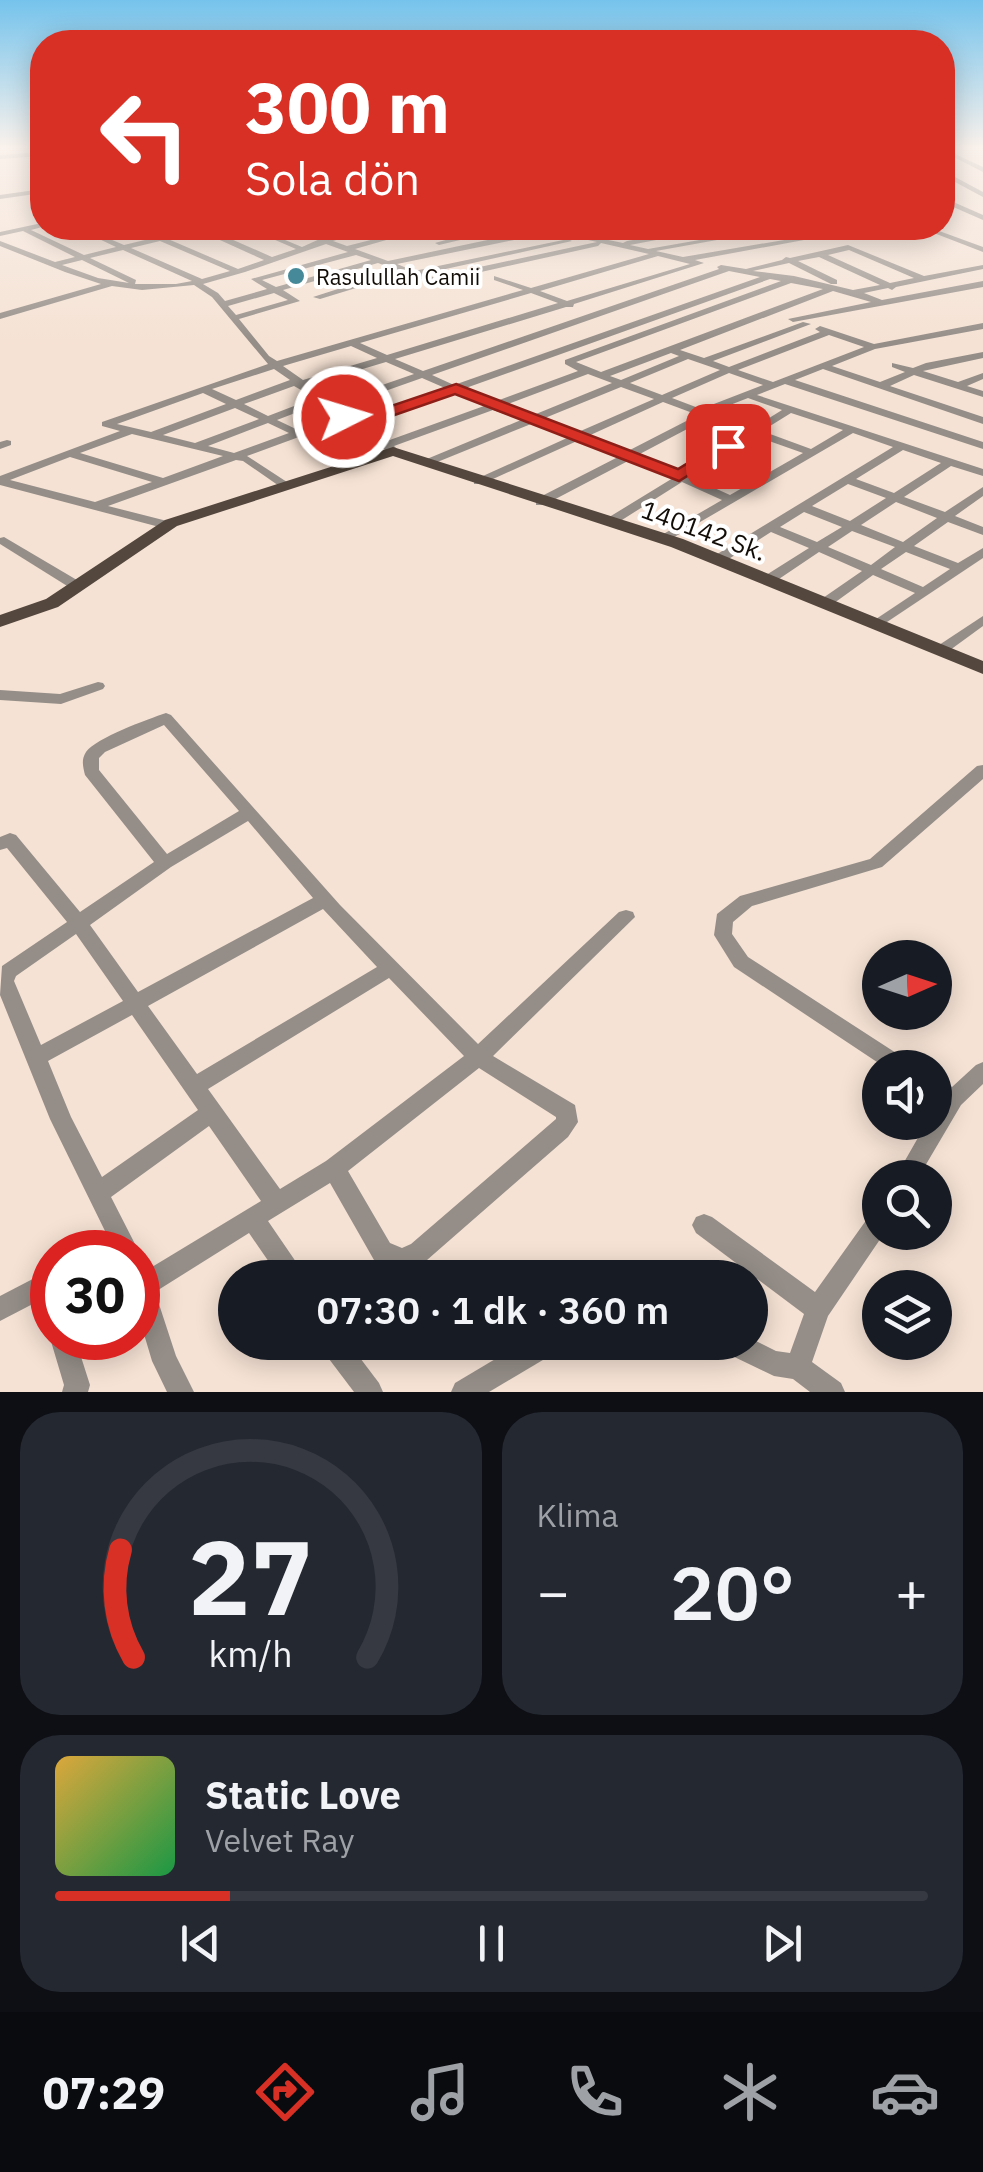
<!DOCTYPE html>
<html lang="tr">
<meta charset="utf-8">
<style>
body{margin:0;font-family:"IBM Plex Sans",sans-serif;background:#242831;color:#f1f3f6;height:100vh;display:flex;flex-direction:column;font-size:38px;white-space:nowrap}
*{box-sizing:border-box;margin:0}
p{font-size:32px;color:#9ea1a6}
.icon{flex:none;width:55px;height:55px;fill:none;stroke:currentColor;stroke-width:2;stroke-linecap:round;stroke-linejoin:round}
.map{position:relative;height:1392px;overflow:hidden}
.sheet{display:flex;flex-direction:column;gap:20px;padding:20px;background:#0d0f14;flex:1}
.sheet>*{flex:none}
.top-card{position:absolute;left:30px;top:30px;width:925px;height:210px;border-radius:40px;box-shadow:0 5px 25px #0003;background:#d93025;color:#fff;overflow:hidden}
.needle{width:65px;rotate:87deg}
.buttons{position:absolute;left:862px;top:940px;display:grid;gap:20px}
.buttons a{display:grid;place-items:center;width:90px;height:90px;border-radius:50%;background:#171b24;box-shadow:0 5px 25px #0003;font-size:50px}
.speed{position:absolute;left:30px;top:1230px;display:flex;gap:20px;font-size:50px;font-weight:700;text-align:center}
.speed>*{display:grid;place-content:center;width:130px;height:130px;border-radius:50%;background:#171b24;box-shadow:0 5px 25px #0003;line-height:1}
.speed .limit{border:15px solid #d22;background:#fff;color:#111}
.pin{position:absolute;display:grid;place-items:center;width:85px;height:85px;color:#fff;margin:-42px;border-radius:20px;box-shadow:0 5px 15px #0006}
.me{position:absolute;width:110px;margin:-55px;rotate:85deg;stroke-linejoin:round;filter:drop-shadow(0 0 8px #0008)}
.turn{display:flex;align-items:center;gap:35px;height:210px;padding:0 50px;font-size:45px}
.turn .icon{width:130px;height:130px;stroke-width:2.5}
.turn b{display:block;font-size:70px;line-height:85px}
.big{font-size:75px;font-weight:600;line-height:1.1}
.sheet .card{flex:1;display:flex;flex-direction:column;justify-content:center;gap:15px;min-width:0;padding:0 35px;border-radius:40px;background:#242831}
.sheet .dial{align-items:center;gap:0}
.dial svg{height:260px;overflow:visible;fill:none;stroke:#363941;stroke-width:7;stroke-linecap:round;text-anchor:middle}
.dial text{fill:#f1f3f6;stroke:none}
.song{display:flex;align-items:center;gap:30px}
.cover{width:120px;height:120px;border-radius:15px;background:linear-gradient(135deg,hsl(40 70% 55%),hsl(140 70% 35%))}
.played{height:10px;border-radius:5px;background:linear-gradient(90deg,#d93025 20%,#363941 20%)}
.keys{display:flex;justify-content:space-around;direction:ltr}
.heat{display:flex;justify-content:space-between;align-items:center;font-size:55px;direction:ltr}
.sheet .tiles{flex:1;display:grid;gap:20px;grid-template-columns:1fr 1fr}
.card:last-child{grid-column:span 2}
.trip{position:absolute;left:218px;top:1260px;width:550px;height:100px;border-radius:50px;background:#171b24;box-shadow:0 5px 25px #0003;font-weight:600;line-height:100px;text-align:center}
.tab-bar{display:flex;height:160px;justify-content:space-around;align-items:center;background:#090b0e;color:#9ea1a6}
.tab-bar .icon{width:70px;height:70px}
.tab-bar .current{color:#d93025}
.tab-bar b{font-size:45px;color:#f1f3f6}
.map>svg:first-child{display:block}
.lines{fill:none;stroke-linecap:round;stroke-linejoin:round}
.minor{fill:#958e88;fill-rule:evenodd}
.major{fill:#54473d;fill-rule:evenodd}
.route{fill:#d93025;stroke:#8d1f18;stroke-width:2.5}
.poi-dot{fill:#468a99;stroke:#fff;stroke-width:4}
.labels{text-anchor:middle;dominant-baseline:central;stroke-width:8;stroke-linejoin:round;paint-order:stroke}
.far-poi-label{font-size:22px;fill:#120c07;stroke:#fff;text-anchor:start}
.street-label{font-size:25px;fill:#120c07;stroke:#fff}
</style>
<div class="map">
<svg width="983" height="1392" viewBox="0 0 983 1392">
<rect width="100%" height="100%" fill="#f5e2d4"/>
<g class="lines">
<g class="minor">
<polygon points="942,148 983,167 983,172 942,151"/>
<polygon points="42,152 42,156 0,159 0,155"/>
<polygon points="942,170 983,192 983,197 942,175"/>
<polygon points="42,189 42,193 0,199 0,195"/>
<polygon points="942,197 983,215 983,220 942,202"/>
<path d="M42,223V227L31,230L84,255L116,247L76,228H84L124,245L153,238L133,228C144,228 154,236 165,235C179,234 192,228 206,228L272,257L296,249L248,228H256L302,247L322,238L301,228C312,228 322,236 333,236C347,236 360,227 375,228L333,241L347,246L418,228H428L355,249L388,261L544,228H557L592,236L639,228H655L599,238L623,243L627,241L704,228H719L630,245L648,249L769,228H784L656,251L683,257L855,228H869L695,260L704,263L574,304L573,307H566L395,359L423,371L719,269L717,267L721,265L746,269L782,260L786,257L790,258L848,245L924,276L983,265V269L896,287L892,290L888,288L864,293L882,300L983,281V287L793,322L788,319L871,302L833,291L680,350L704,358L803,322L811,324L713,361L729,367L820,332L815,329L820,326L874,344L983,323V329L875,349L832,366L880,382L905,372L892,367V363L913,368L926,363L983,352V358L923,371L958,382L983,373V379L967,386L983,391V397L914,375L890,386L983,417V424L823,369L795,380L983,442V449L785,384L757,395L983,469V476L951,466L904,497L945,512L983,487V496L955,516L983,527V535L948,522L914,546L958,563L983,548V558L878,628L871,624L873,621L915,593L873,575L830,606H820L818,603L820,600L862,571L819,552L773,583H763L761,580L763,577L809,548L771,532L724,562H714L713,559L714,556L893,447L853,433L664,543L660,542V536L722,500L682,482L614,525H606V519L673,478L628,461L544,505H536V499L618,457L577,441L482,484H474V480L567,438L531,424L430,465H422V461L521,420L493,410L394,446L398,450L392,453L381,448L345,420L247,456L290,484V488H282L243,461L236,460L108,506L171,522V528L167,529L0,485V476L120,431L102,426V422L268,364L212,297L194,285L142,290L112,286L0,319V313L101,284L65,272L0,246V241L55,262L75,257L23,231L0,236V232ZM200,231L264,260L238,269L168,239ZM553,232L597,242L433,277L423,274L572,241L568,239L414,271L397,264ZM160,241L230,271L202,279L131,248ZM601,243L649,254L531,288L494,276V280L523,290L277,361L269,356L239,319L300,301L283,290L378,263L397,270L313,297L320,299L405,273L432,283L598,246ZM326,244L348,252L251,279L267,289L225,301L218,293L203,284L245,272ZM123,250L192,281L176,284H135L136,280L90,258ZM849,250L914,278L890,283L828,255ZM356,255L371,260L276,287L262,280ZM658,256L690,264L567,301L540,291ZM819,257L880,285L853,290L794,276L753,271L789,263L831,284H837V280L798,261ZM82,260L129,283L98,278L62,265ZM729,271L760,277L454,385L432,375ZM770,279L781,281L565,360V364L578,371L494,402L463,389ZM791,283L823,289L601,372L576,362ZM274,293L288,300L236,315L228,306ZM531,293L558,303L387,355L360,343ZM829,335L864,347L773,382L738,370ZM351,346L377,358L303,380L283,366ZM671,353L679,356L621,380L610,376ZM688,359L720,370L662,395L630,383ZM386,362L414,374L333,402L309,385ZM274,369L290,380L236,400L212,389ZM729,373L763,385L701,409L672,398ZM588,374L612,383L531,416L503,406ZM422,378L445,388L357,419L340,407ZM294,386L315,398L268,416L244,404ZM621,387L654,399L576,433L540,420ZM454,392L484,406L387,441L364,424ZM203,393L226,404L151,432L117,424ZM748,398L782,410L753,428L712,412ZM663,402L698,415L626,452L586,437ZM321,403L338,416L298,430L277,420ZM235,408L259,419L195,443L163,435ZM791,413L843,430L811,449L762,431ZM708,418L745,432L681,473L636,456ZM268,423L289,433L234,453L208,446ZM132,434L223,456L163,478L80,453ZM755,436L803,453L730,495L690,477ZM903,450L941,463L894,493L856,479ZM70,457L152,482L95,502L10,480ZM848,484L886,498L850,521L812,506ZM896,502L937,518L903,542L861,525ZM804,512L842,527L817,542L780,527ZM852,531L895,547L871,565L828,547ZM906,552L950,569L923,587L881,569Z"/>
<polygon points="491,228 510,228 494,232"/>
<polygon points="921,228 931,228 983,247 983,252"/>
<polygon points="474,232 477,236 439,245 435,243"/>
<polygon points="7,440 11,441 11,445 0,449 0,442"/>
<polygon points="4,537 82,583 84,586 82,589 72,589 0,544 0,538"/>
<polygon points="983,616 983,626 946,653 936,653 934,650 936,647"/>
<polygon points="98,682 103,683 105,686 103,689 61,704 0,700 0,690 60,694"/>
<path d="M166,713L171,715L340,905L478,1044L619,912L626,910L633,912L635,917L493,1056L575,1105L578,1122L568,1137L427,1260L402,1270L374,1260L330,1183L268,1221L307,1278H280L249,1233L155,1292L176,1356L194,1392H167L152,1361L138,1314V1266L147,1270L261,1201L209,1126L111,1197L135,1244L139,1252L138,1255V1252H82L86,1244L105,1231L50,1119L0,995L2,966L67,922L7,848L0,850V837L10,833L16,835L80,912L154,862L85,775C83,766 81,760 86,752C96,738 148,719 166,713ZM164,725L239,811L167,854L99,770V758L105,752ZM248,821L313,898L138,992L90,925L171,867ZM323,909L377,967L197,1074L148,1006ZM76,934L123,1001L41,1045L14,981L16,976ZM389,978L464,1056L326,1161L280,1189L208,1089ZM132,1015L198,1110L102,1177L71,1117L48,1061ZM479,1068L556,1117V1119L411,1244L402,1248L390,1243L348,1171Z"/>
<polygon points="983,765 983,779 882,867 752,906 733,922 732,934 748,957 910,1062 913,1068 886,1068 734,967 714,935 717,914 740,896 870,859 977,766"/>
<polygon points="983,1062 983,1084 961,1105 918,1178 895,1178 927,1122 935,1122 935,1110 940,1102 935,1098 935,1078 952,1087 976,1065"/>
<polygon points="880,1209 880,1232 885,1232 828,1316 812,1362 841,1383 845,1392 810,1392 793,1379 774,1376 722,1351 719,1342 750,1342 750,1338 776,1351 790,1353 804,1314 696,1233 692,1225 696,1217 704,1214 712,1217 815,1292 872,1212"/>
<polygon points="52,1269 52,1294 0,1321 0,1296"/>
<polygon points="52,1333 52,1338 75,1338 90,1385 88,1392 62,1392 64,1385 50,1338"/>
<polygon points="320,1342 348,1342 379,1383 383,1392 354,1392 323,1351"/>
<polygon points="524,1342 561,1342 558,1351 489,1392 451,1392 455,1383"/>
</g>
<polygon class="major" points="393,447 683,539 983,661 983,674 671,547 393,456 177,526 58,607 0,627 0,615 46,599 165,520"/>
</g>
<linearGradient id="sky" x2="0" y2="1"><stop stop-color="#75c3ec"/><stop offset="0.43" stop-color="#faf2ec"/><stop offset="1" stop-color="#faf2ec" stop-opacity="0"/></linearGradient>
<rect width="983" height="342" fill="url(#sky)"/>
<polygon class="route" points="456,384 678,469 722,442 736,446 679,481 455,394 354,429 336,417 344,412 356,418"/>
<circle class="poi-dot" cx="296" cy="276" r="10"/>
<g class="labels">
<g class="far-poi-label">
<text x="316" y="276">Rasulullah Camii</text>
</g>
<g class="street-label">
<text transform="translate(704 530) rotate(20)">140142 Sk.</text>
</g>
</g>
</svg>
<div class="buttons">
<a><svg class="needle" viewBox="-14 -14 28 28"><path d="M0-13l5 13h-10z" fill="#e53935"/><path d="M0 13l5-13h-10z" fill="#9ea1a6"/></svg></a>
<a><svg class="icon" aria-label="sound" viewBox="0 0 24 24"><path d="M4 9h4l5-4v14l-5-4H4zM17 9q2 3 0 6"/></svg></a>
<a><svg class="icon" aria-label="search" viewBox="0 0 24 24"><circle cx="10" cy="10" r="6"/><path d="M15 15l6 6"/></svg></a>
<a><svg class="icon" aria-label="layers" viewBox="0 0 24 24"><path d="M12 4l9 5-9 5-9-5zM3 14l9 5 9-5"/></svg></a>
</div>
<div class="speed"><div class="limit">30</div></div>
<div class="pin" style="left:728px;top:446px;background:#d93025"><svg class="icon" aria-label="arrive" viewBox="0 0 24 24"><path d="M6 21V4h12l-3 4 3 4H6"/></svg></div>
<svg class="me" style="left:344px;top:417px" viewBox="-20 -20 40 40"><circle r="17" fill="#d93025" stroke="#fff" stroke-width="3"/><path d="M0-11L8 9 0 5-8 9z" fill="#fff"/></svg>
<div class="trip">07:30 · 1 dk · 360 m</div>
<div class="top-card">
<div class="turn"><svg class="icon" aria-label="left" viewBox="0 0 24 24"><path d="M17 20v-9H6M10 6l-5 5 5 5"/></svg><div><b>300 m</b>Sola dön</div></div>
</div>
</div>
<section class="sheet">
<div class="tiles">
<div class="card dial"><svg viewBox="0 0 100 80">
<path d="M14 69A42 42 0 1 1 86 69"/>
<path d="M14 69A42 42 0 0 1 10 36" stroke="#d93025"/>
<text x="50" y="56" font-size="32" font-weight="700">27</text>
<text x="50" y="72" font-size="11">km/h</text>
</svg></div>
<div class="card"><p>Klima</p>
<div class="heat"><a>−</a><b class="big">20°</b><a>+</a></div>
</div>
<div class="card">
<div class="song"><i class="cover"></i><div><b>Static Love</b><p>Velvet Ray</p></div></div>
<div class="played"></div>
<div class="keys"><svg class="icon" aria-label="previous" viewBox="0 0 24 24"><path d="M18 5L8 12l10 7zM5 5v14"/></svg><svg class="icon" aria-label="pause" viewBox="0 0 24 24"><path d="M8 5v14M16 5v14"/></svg><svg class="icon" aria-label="next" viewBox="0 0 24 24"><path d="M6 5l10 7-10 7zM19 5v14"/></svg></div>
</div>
</div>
</section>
<nav class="tab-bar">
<b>07:29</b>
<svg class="icon current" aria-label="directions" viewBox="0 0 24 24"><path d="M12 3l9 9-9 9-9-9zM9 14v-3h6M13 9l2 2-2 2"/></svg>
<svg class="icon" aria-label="music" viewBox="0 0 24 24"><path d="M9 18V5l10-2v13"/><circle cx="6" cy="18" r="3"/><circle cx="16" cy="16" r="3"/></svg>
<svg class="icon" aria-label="phone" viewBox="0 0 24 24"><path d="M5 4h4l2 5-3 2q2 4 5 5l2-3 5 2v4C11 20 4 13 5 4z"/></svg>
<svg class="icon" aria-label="climate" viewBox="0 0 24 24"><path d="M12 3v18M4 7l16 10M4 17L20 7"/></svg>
<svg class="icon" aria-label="car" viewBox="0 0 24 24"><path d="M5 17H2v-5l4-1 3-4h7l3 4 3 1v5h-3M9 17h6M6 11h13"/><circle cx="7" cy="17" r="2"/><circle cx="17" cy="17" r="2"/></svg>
</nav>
